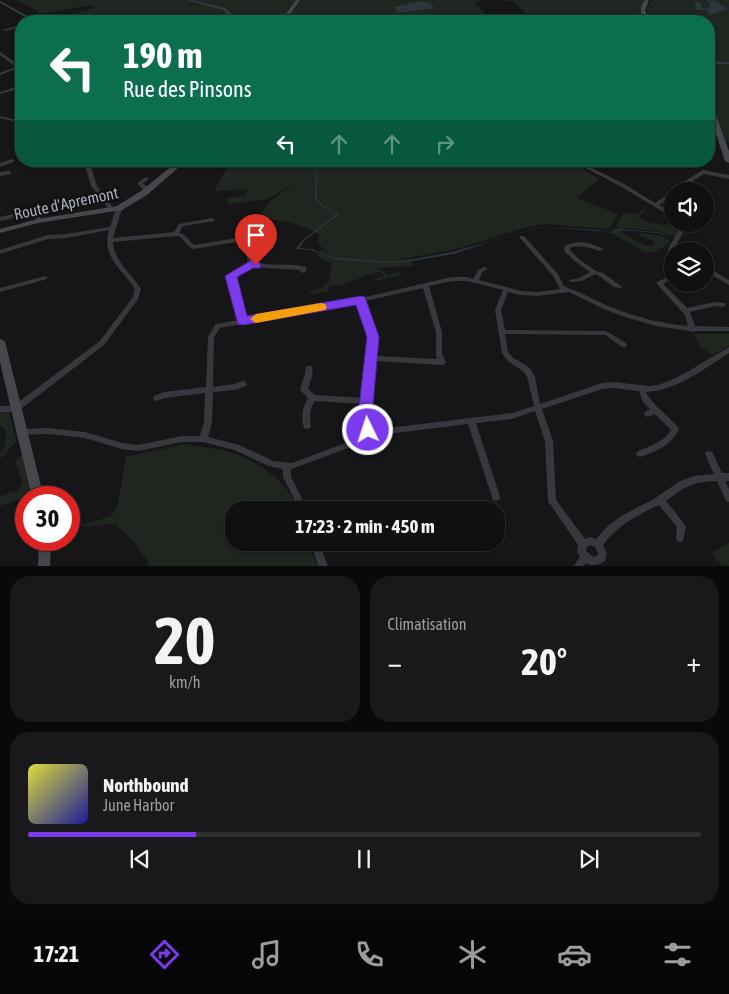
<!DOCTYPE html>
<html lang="fr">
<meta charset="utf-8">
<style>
body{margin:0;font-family:"Asap Condensed",sans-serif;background:#19191b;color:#f1f3f6;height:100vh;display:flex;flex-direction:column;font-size:19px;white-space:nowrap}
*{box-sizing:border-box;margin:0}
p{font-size:16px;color:#9c9d9f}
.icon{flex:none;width:28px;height:28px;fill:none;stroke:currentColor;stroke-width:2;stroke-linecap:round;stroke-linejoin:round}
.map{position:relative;height:566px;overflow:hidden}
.side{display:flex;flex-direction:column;gap:10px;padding:10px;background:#09090a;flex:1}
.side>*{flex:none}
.top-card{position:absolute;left:15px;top:15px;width:700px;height:152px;border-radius:20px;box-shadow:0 1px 4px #0004,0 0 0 1px #303032;background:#0b6e4f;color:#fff;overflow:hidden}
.controls{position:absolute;left:664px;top:182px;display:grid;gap:10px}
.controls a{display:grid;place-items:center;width:50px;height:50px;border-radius:50%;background:#101012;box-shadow:0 1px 4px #0004,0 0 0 1px #303032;font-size:25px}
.speed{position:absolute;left:15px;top:486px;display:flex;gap:10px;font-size:25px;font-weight:700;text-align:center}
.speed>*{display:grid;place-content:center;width:65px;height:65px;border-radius:50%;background:#101012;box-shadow:0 1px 4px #0004,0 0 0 1px #303032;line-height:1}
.speed .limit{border:8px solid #d22;background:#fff;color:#111}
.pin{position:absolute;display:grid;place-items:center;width:42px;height:42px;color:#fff;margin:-51px -21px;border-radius:50% 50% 50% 0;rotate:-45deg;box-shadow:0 0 5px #0007}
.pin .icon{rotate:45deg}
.me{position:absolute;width:55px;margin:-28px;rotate:356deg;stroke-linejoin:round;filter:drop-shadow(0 0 4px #0008)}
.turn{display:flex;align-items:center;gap:18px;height:105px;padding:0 25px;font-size:22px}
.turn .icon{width:65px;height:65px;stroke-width:2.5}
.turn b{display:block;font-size:35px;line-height:42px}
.lanes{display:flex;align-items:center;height:48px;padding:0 25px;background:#0003;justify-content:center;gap:25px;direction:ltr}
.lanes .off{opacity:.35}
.big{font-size:38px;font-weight:700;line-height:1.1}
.side .tile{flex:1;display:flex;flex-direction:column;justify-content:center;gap:8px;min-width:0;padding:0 18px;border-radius:20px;background:#19191b}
.side .dial{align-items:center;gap:0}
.dial b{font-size:65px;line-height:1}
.song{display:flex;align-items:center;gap:15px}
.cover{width:60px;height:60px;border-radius:8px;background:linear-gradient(135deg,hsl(60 70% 55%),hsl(240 70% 35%))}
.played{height:5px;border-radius:2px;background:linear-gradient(90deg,#7c3aed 25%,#303032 25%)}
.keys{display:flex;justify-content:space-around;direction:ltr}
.heat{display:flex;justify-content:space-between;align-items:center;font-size:28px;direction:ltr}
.side .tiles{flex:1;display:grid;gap:10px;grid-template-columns:1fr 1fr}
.tile:last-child{grid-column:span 2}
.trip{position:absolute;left:225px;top:501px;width:280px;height:50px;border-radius:20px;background:#101012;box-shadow:0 1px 4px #0004,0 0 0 1px #303032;font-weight:700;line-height:50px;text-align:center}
.tabs{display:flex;height:80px;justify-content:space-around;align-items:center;background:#060607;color:#9c9d9f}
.tabs .icon{width:35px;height:35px}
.tabs .current{color:#7c3aed}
.tabs b{font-size:22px;color:#f1f3f6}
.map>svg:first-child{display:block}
.green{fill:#1e261f}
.water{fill:#2c353c}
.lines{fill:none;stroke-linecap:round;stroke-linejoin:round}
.street{fill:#37383d;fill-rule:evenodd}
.secondary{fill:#45474d;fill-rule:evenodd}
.route{fill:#7c3aed;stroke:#51269a}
.slow{fill:#f59e0b}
.labels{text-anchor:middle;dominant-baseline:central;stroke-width:5;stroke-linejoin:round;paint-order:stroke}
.street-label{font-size:16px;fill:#a8adb8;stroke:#111113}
</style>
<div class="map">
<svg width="729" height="567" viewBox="0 0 729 567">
<rect width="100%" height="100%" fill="#161618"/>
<g class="green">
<polygon points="14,0 485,0 474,2 492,21 70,21 55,19 94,8 91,5 42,14 25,4"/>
<polygon points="496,0 645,0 639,11 644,21 535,21 512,1"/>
<polygon points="652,0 729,0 729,142 726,142 709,99 709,21 650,21 645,12 649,12 645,10"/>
<path d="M225,161H568L600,179L576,198L619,214L608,229L543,224L524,228L453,250L395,260L410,259L414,266L380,268L379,270L385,271L386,275L405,271L397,276L375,281L373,280L384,276L380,272C362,274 349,287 331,285L328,289L329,292L312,294L309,291C331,288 328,283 332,263L320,258L318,255L321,250L331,255L318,244L319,234C298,223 279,218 256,219L271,200L291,186V183L290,186L268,199L229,204L227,198L246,195L247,189L214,191L227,168Z"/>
<path d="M643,209L646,210L638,217C654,227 661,223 679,225L678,233L673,236L659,231L625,228L622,233L646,246H652L655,242L639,235L641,233L663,236L670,242L656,252H645L613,234L611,230L619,227L616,225L624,213L636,214Z"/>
<polygon points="694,334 729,334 729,346 712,355 699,346"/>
<polygon points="0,412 9,413 17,441 0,459 0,452 3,451 7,432 0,425"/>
<path d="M185,444C199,447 216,448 230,452C258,461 289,482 298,510H234V542L308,543L310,551L318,566H147L149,563L134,542L116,524L77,527L111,516L117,508L126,457Z"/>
<polygon points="22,455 31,497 26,498 26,509 23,498 0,506 0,496 17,491 23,483 15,461"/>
<polygon points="729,543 729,566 722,566 712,553"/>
</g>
<g class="water">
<polygon points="705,0 715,1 728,9 710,15 706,10 695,10 696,5 693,2 700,2 703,8 708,9 710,4"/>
<polygon points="421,1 427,2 435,8 399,13 394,7"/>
<polygon points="317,161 317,199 322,205 339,214 305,240 299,248 312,249 330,257 376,261 403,261 452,252 542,227 611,232 620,229 658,232 675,239 658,233 621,230 612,233 599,230 541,227 495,240 454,254 406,262 373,262 334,259 311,250 295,249 304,239 337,214 321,206 315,198"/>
</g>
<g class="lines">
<g class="street">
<polygon points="187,0 193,0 225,8 239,21 235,21 223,10"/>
<polygon points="0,1 35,20 36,21 32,21 0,3"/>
<polygon points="21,25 21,27 4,31 2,30"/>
<polygon points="0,52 19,65 21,65 21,67 0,75 0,73 16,67 0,55"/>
<rect x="709" y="62" width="20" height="2"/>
<polygon points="19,86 21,86 21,88 0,94 0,92"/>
<polygon points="0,116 21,121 21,123 0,118"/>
<polygon points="12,159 14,160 14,162 0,167 0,163"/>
<polygon points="84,161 89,161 97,186 115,210 114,211 110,211 91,186"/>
<polygon points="572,161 578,161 586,165 592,161 598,161 590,167 624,184 655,203 670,193 672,193 672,196 659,205 672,213 672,217 670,216 620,186"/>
<polygon points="703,170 729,175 729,179 704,174 679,189 678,191 674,191 675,187"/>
<polygon points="9,171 11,172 11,174 0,176 0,172"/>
<polygon points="146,177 149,179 143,183 150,190 147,192 145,191 137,183"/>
<path d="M119,206L122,208L121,212L113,238L174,232L179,224L212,218L214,219L215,220L214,221L183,226L179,233L183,234L194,245L237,238L248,240L251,245L254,263C271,266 289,263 306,267L307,268L305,272L303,273L301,272L300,270L264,268L252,266L235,274L233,279L246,319L361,298L452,277H467L473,279L478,270L485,267L488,269L482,272L479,280L521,291L537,292L560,289L553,276L520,238L519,237L520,236H524L558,274L564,286L570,289L574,290C588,296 602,304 616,309C639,318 664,324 688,326L685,315L656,283L657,282L672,275V279L663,284L687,308L715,302L725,303L726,305L723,307L715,306L690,312L695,326L729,327V331H696L693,332L690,331L656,326L625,317L606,310L569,292L537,296L521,295L508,292L501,310L505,330L606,331L626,343L627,345L626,347H622L605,335L505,334L508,352L512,357L530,368L535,377L540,404L602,383L614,382L649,386L658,385L676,378L687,372L729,347V353C706,368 675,391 646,392C653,407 670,416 679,429C672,445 655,452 640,457L637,456L636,454L637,452C649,446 664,442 671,430L655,414L648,417L645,416L644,414L645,412L650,409L643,402L639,391L614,388L602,389L542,409L553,441L556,500L585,539L590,537L596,539L608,526L621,516L654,499L680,481L694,476L714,474L705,454L706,452L709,451L712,452L722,473H729V481H725L729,489V502L726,501L717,481C691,482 686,486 666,501L686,526L683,541L680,542L677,541L676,538L677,527L659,505C636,516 619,524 603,545L607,553L605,561C599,565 593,567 586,563L583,567H573L580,557L577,552L578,545L548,501L545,441L535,411L512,419L476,423L500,497L499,500L496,501L493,500L492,497L468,424L388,434L362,443L291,469V477L308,510H300L283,477V469L269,466L234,450L203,442H182L138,451L122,449L85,438L48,434L21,435L18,434L17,432L18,430L21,429L48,428L85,432L122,443L138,445L182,436H200L204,422L205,393L165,398L157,401L154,400L153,398L154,396L164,392L206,387L208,337L216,324L239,320L227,279L231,272L248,263L244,243L237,242L193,249L191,248L179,236H176L113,242C114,261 131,273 141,289L138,299L104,345L22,408L11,412H0V406H11L16,404L100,341L133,297L135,289C122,269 101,257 109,230L66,238L48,239L0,254V250L48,235L66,234L110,227L116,208ZM452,281H467L503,290L495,310L502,353L508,361L524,372L527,377L534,406L512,413L388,428L374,432L369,416L374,361L442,365L444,364L446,362L442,354V332L429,286ZM423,288L436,332V354L437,359L375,356L376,337L365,301ZM359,303L370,337L363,398L315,395L308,389C310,382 314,374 312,366H306L305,374L300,390L308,398C302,407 301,418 304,428L307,429L310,428L311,426C310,417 309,408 315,401L363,404L361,416L367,435L292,463L273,461L239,445L208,437L212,422L213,392L235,390L246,386L247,384L246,382L243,381L234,384L213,387L214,337L220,328ZM590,545L595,547L598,553V555L593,557L586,551L587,547Z"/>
<polygon points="36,209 39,211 41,221 40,222 36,222 34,213 0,221 0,217"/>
<polygon points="677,224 683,224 684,231 674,249 675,251 672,251 672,254 670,253 668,249 678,231"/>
<path d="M579,242L588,243L602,248L603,249L600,251C590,248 581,245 570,247V250L580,260L596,271L603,273L621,286L622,287L621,288C611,289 604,277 595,274L582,281L570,282L569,281L570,280L579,278L590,272L576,262L564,251L565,245Z"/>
<polygon points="705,266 729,280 729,285 705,271"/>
<polygon points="45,276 47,277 48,278 47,279 0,292 0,288"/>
<polygon points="310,542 319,542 328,567 319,567"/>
</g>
<g class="secondary">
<polygon points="296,0 300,0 285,21 281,21"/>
<path d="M645,0H649L645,10L649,21H645C639,13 639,8 645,0Z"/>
<polygon points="709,102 712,104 729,151 729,163 725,161 709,112"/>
<polygon points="178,161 186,161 147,195 122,210 38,223 0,233 0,229 38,219 117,206 141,191"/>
<polygon points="0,339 3,340 5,342 44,498 32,498 0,362"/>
<polygon points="39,540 51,540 50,567 38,567"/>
</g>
</g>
<polygon class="route" points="252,260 260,263 261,265 260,268 253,268 237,277 247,316 361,296 365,297 379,337 372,416 375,430 372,434 368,435 363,434 358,416 367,337 356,305 243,325 238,324 225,276"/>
<polygon class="slow" points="321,303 325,304 327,307 325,310 256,323 250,319 256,314"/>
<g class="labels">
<g class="street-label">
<text transform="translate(66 203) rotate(-12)">Route d'Apremont</text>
</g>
</g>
</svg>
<div class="controls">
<a><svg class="icon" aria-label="sound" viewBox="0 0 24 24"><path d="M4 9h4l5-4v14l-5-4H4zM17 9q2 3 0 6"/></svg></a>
<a><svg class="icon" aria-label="layers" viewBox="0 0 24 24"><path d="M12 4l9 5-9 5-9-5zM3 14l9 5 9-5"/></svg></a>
</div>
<div class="speed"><div class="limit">30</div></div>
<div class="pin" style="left:256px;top:265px;background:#d93025"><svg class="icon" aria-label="arrive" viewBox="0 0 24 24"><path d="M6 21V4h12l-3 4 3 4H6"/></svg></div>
<svg class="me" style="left:368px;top:430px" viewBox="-20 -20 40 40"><circle r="17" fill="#7c3aed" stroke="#fff" stroke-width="3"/><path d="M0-11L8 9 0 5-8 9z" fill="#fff"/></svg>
<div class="trip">17:23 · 2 min · 450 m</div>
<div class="top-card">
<div class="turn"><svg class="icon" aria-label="left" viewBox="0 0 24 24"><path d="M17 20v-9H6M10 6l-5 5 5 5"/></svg><div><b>190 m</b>Rue des Pinsons</div></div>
<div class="lanes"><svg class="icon" aria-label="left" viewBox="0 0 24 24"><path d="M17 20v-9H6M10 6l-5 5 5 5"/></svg><svg class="icon off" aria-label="ahead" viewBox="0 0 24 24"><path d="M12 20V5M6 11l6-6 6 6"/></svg><svg class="icon off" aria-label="ahead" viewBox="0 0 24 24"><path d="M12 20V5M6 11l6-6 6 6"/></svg><svg class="icon off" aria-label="right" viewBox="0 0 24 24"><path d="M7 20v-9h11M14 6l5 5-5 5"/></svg></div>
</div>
</div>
<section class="side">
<div class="tiles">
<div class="tile dial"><b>20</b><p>km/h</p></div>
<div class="tile"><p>Climatisation</p>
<div class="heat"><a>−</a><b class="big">20°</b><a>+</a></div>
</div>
<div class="tile">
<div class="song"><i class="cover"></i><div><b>Northbound</b><p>June Harbor</p></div></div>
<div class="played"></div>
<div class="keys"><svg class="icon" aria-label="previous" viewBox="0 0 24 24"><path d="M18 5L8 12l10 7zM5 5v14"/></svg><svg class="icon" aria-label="pause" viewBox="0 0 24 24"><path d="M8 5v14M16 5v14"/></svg><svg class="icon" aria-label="next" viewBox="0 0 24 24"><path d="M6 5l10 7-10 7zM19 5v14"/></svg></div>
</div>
</div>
</section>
<nav class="tabs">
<b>17:21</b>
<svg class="icon current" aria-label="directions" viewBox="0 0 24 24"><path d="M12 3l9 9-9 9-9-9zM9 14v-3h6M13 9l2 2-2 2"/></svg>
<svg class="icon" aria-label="music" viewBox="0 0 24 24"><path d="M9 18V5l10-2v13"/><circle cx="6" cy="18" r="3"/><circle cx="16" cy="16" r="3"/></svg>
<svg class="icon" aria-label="phone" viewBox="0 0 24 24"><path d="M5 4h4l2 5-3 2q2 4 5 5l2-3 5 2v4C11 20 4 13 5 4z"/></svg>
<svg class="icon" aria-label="climate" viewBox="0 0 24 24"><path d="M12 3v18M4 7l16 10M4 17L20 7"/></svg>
<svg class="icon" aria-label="car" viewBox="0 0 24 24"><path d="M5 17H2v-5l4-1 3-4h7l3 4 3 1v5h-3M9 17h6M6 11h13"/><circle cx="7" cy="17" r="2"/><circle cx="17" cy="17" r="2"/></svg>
<svg class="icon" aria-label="filters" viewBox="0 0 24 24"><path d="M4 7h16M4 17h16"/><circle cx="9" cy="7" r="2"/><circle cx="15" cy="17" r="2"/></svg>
</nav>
